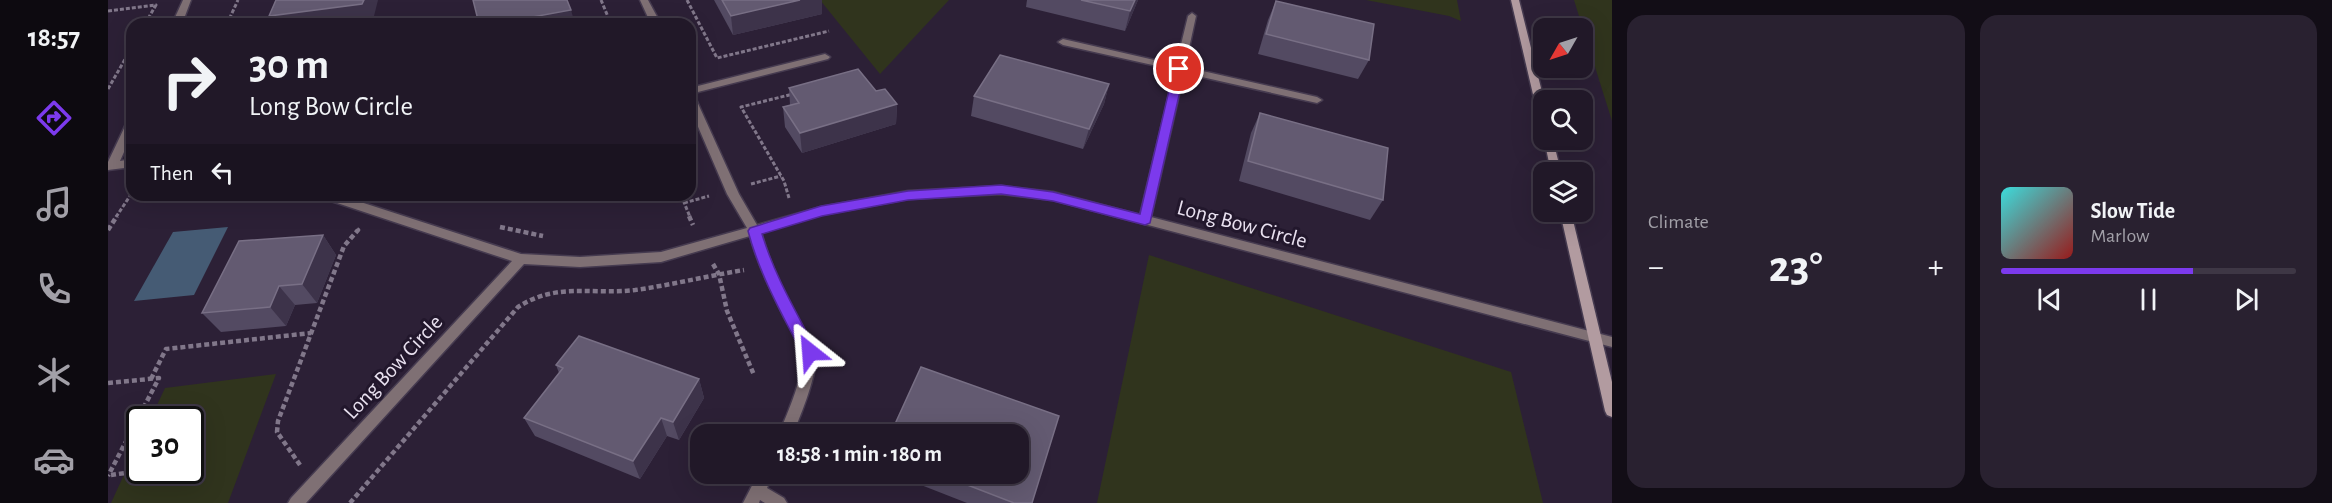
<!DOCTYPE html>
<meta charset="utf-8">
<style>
body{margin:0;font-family:"Alegreya Sans",sans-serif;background:#292130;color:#f1f3f6;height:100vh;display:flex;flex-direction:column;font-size:22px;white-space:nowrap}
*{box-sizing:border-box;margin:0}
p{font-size:20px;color:#a2a0a8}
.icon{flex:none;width:33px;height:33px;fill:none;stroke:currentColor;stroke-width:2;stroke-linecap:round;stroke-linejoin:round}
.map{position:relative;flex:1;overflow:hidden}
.drawer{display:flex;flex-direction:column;gap:15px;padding:15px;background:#120d16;width:720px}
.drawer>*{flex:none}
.hud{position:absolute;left:18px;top:18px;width:570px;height:183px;border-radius:18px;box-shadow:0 6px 24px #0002,0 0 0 2px #3e3745;background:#211828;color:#f1f3f6;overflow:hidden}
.needle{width:39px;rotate:231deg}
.controls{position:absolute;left:1425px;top:18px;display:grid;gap:12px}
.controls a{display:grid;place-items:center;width:60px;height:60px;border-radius:12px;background:#211828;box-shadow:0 6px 24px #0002,0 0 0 2px #3e3745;font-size:30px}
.speed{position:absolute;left:18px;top:406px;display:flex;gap:12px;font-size:30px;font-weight:700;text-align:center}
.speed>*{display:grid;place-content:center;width:78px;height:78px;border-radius:50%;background:#211828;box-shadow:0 6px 24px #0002,0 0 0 2px #3e3745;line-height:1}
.speed .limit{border:3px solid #111;border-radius:9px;background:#fff;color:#111}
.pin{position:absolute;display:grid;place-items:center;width:51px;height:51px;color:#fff;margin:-26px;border:3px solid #fff;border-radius:50%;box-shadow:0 2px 6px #0007}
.me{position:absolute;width:66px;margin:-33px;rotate:332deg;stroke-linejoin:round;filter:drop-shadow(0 0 4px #0008)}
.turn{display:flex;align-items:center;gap:21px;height:126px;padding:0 24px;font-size:27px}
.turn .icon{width:78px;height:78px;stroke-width:2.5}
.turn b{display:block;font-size:42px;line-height:51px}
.then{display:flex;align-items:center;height:57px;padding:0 24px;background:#0003;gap:12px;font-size:22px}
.big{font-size:45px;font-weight:700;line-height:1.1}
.drawer .tile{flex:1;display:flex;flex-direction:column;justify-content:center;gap:9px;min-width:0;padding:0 21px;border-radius:18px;background:#292130}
.song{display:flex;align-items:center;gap:18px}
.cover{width:72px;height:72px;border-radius:9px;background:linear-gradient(135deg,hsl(180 70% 55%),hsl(0 70% 35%))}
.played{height:6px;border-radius:3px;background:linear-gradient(90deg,#7c3aed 65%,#3e3745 65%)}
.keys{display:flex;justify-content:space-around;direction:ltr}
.heat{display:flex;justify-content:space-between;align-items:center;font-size:33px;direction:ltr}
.drawer .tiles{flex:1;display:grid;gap:15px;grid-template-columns:repeat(2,1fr)}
.trip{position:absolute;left:582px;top:424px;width:339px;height:60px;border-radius:18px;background:#211828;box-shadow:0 6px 24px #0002,0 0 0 2px #3e3745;font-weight:700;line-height:60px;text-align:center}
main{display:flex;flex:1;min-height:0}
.menu{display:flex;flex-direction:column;width:108px;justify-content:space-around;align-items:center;background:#0d0a10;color:#a2a0a8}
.menu .icon{width:42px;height:42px}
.menu .active{color:#7c3aed}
.menu b{font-size:27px;color:#f1f3f6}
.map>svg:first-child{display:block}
.green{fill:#30341d}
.water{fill:#455b74}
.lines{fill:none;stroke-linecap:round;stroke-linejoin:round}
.minor-casing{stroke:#463b50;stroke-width:3}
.secondary-casing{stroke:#463b50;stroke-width:3}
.path-far1{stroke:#81778a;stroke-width:3;stroke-dasharray:4 2;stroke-linecap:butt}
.path{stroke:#81778a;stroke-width:4.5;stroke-dasharray:5 3;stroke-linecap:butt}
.minor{fill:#7f7074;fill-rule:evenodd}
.secondary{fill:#b29ba0;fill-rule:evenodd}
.wall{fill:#534a62}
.shaded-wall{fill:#3d334a}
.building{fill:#635a71;stroke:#786f85;stroke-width:1.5}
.route{fill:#7c3aed;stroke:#51269a;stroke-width:1.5}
.labels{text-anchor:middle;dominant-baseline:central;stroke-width:6;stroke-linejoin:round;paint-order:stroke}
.street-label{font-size:22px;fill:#e8e0ef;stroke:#22172c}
</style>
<main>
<nav class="menu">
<b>18:57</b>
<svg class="icon active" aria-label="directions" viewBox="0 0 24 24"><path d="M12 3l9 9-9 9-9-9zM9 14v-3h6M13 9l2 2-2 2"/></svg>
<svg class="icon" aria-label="music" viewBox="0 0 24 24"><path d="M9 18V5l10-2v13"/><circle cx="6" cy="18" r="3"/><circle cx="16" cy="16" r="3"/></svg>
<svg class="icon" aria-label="phone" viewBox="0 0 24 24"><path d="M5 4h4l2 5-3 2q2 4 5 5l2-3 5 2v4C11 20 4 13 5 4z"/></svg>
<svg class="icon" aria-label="climate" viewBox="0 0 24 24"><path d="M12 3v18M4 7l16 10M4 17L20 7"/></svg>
<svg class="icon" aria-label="car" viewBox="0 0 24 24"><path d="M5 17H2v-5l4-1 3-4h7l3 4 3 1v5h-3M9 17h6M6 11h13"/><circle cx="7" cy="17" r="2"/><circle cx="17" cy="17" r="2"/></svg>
</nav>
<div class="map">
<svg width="1504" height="503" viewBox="0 0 1504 503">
<rect width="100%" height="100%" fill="#2c2036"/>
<g class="green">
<polygon points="712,0 841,0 772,74"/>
<polygon points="1258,0 1349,0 1353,21 1341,16"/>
<polygon points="1466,0 1504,0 1504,121"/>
<polygon points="1041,255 1403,372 1435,503 989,503"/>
<polygon points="168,374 120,503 3,503 31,442 32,471 82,471 82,420 42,420 57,388"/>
</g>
<polygon class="water" points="120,227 86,295 26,301 65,232"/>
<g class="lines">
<defs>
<g id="minor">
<polygon points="75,0 83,0 74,24 64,24"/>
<polygon points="532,0 540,0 553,24 543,24"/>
<path d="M1084,13L1088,16L1077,67L1209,97L1214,100L1209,103L1076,73L1043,217L1504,337V347L945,200L893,194L800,199L713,215L653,232C661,261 673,287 687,314C693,325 703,338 707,351C712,369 692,418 684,435H670C678,418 699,369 694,351C690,339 682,328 676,317C663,291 650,265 642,236L553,262L472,267L416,264L198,503H180L183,498L404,261L214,198L212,195H231L413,254L472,257L553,252L639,228L619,194L582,108V88L717,54L722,57L720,59L582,94L587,97L631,194L649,225L713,207L800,191L893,186L945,192L1032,215L1067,70L955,45L950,42L955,39L1068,65L1080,16Z"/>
<polygon points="24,119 24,134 12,161 24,159 24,167 0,170 0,162 19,122"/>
<polygon points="650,474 665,474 659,488 676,498 679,503 657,503 652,500 651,503 635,503"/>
</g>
<g id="secondary">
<polygon points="1403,0 1411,0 1436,100 1436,123 1431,120"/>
<polygon points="1436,139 1445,140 1453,172 1443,172"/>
<polygon points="1452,212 1463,212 1504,382 1504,417 1499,415 1497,411"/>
</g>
</defs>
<use href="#minor" class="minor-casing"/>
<use href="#secondary" class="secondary-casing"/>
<g class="path-far1">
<polyline points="493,0 503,24"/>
<polyline points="579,0 609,58 721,31"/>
<polyline points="0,11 48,5 37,24"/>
<polyline points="119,24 130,0"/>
<polyline points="0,89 24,47"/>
<polyline points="643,184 673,176"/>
<polyline points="573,195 582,217"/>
<polyline points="681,198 676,181 633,107 685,94"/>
<polyline points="576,203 601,196"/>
<polyline points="8,217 24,193"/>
</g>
<g class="path">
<polyline points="581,216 585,225"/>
<polyline points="392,227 435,236"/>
<polyline points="0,230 9,216"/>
<polyline points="605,264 611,274 619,311 646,375"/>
<polyline points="43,379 58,349 203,333"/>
<polyline points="0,383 51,378 0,476"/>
<polyline points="192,465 169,432 170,421 236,246 250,230 247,228"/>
<polyline points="3,475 17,473"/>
<path d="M242,503L410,307C449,282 484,295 527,290C563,285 599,276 636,270"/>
</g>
<use href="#minor" class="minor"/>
<use href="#secondary" class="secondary"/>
</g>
<g class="wall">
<polygon points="606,0 714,0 714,14 625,35"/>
<polygon points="919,0 1030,0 1017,31 918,7"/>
<polygon points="1168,1 1261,60 1250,79 1150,54 1160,20"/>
<polygon points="1001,84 996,104 975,149 863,116 866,96"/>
<polygon points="681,88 768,91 789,104 788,124 694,153 677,127 675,107 682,105"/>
<polygon points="1152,113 1275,200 1262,220 1131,181 1143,133"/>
<polygon points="215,235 228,255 209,303 187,305 178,326 113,332 94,313"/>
<polygon points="448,365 591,379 596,398 571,440 559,436 532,479 427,436 416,418 451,373"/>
<polygon points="785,474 910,474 924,503 859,503"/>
</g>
<g class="shaded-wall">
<polygon points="256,0 270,0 264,24 166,24 161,16"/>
<polygon points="692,0 714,0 714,14 625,35 623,16"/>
<polygon points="1027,0 1030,0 1017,31 1022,11"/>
<polygon points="463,10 467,24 398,24 397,22"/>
<polygon points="1001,84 996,104 975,149 981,129"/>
<polygon points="789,104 788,124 694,153 692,133"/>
<polygon points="215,235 228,255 209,303 194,284"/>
<polygon points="171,286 187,305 178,326 162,307"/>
<polygon points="591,379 596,398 571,440 565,422"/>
<polygon points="553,418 559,436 532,479 525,461"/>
</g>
<g class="building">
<polygon points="168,0 256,0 254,4 161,16"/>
<polygon points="365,0 459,0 463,10 397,22 397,24 371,24"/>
<polygon points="614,0 692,0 623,16"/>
<polygon points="973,0 1027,0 1022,11"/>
<polygon points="1168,1 1266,24 1261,60 1158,34"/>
<polygon points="892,55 1001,84 981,129 866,96"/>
<polygon points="750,69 768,91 777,89 789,104 692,133 675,107 691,103 681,88"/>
<polygon points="1152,113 1280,148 1275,200 1140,161"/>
<polygon points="215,235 194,284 171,286 162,307 94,313 131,241"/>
<polygon points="471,336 591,379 565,422 553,418 525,461 416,418 455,368 448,365"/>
<polygon points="813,367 951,416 924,503 906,503 831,474 910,474 910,435 782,435"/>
</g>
<path class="route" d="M1071,66L1077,69L1042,223L1037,225L945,201L893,194L800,200L714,216L654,234C667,277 689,313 709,352L707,357L702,359L696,357C675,316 652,276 640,231L642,228L713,206L800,191L893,185L945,192L1032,214L1066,69Z"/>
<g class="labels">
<g class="street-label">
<text transform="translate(1134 224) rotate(15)">Long Bow Circle</text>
<text transform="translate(285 367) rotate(-47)">Long Bow Circle</text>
</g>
</g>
</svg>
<div class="controls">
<a><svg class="needle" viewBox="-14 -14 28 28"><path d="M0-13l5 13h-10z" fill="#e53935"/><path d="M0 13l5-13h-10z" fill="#a2a0a8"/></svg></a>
<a><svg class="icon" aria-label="search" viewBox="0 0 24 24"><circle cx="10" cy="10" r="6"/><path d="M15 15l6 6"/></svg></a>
<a><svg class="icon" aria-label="layers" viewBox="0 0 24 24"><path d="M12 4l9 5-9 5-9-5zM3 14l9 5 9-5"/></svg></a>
</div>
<div class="speed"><div class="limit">30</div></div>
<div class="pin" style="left:1071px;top:69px;background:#d93025"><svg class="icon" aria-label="arrive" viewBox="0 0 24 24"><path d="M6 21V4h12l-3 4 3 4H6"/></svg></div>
<svg class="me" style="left:702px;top:352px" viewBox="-20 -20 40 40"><path d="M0-17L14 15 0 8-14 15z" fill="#7c3aed" stroke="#fff" stroke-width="4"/></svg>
<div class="trip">18:58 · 1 min · 180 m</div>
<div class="hud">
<div class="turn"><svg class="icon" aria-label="right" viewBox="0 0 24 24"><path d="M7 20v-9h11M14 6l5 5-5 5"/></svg><div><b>30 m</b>Long Bow Circle</div></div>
<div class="then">Then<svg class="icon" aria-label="left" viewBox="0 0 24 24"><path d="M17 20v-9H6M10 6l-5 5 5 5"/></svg></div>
</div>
</div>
<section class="drawer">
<div class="tiles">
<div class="tile"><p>Climate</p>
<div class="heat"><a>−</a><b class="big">23°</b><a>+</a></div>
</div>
<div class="tile">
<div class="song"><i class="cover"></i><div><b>Slow Tide</b><p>Marlow</p></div></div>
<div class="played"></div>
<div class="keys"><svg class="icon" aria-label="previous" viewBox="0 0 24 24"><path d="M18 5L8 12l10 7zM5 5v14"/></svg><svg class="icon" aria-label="pause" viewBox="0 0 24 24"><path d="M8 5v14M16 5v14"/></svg><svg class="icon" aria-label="next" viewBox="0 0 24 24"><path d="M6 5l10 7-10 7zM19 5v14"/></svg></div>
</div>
</div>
</section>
</main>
